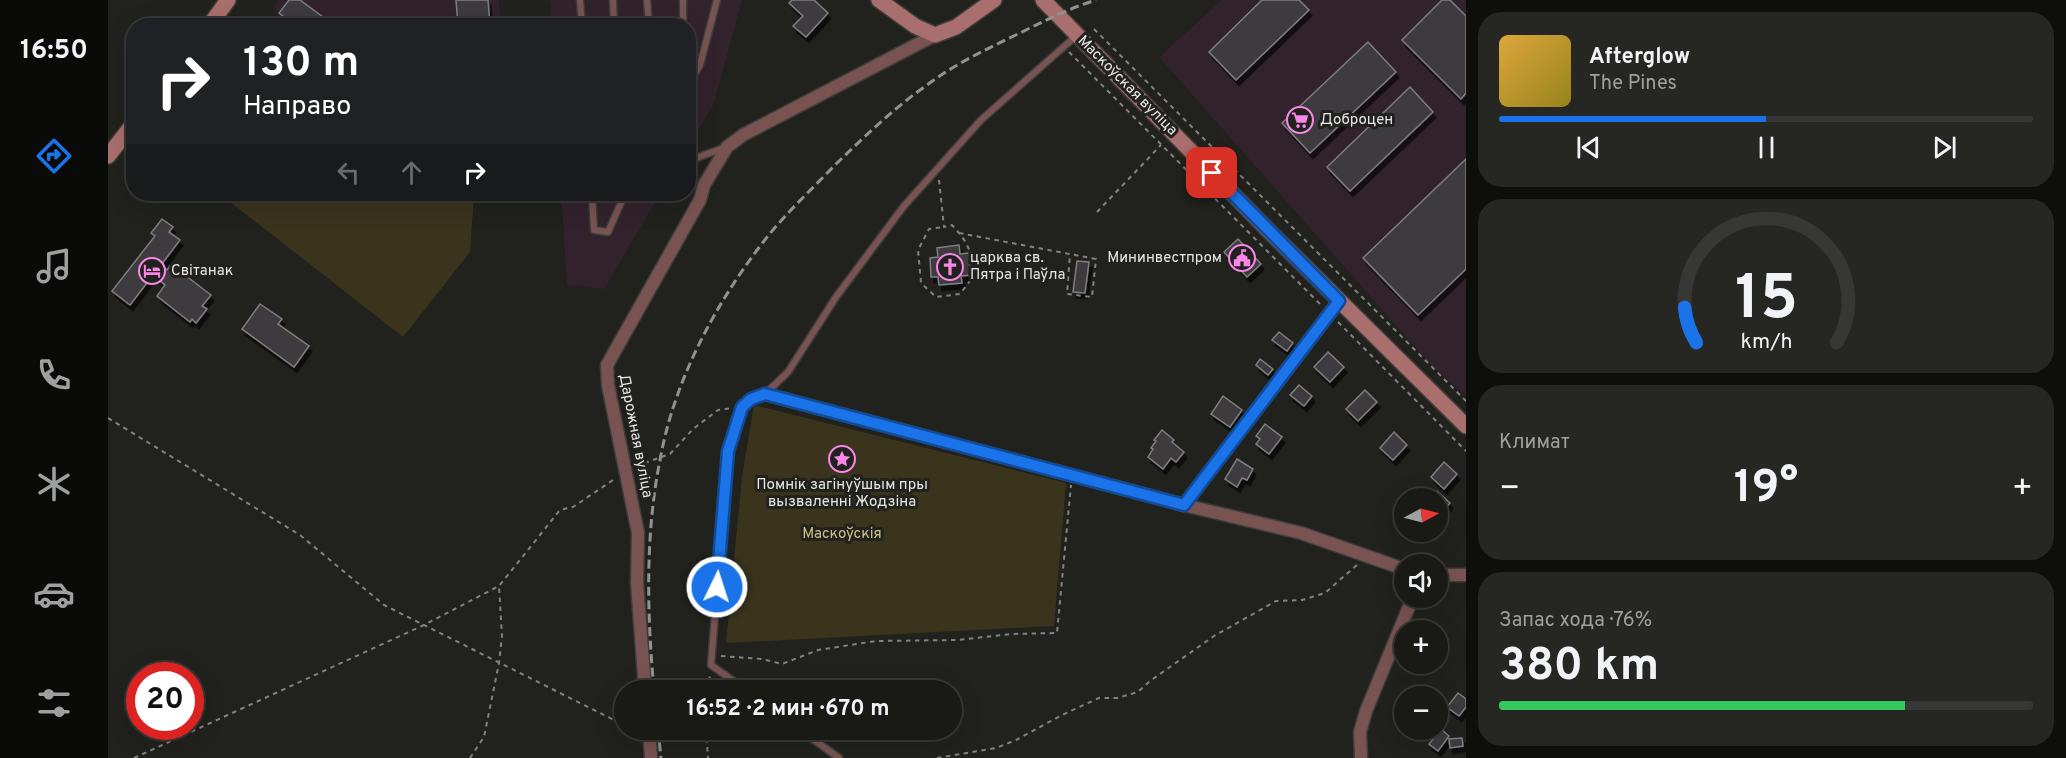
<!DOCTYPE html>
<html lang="ru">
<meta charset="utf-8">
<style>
body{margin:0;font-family:Overpass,sans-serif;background:#262623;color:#f1f3f6;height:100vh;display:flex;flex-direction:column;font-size:22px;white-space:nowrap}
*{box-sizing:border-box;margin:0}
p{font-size:20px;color:#9fa0a1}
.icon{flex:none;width:33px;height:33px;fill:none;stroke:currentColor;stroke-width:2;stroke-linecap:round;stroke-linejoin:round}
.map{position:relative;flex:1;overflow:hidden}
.side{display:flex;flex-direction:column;gap:12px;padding:12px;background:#0e0e0c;width:600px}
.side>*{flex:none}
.banner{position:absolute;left:18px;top:18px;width:570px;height:183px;border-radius:24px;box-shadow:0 6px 24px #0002,0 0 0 2px #373835;background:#202124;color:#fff;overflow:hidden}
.needle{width:39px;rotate:83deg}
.controls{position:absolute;left:1286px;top:488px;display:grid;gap:12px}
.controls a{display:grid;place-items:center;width:54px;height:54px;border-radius:50%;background:#191916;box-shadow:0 6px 24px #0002,0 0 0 2px #373835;font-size:30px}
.speed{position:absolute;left:18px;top:662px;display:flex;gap:12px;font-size:30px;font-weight:700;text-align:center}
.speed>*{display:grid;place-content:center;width:78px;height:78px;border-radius:50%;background:#191916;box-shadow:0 6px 24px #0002,0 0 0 2px #373835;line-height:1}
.speed .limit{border:9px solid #d22;background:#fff;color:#111}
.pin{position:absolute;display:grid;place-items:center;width:51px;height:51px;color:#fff;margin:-26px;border-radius:12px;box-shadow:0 3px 9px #0006}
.me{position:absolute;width:66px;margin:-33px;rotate:4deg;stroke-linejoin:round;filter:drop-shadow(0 0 4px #0008)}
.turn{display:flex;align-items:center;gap:21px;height:126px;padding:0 18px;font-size:27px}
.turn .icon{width:78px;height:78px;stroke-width:2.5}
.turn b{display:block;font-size:42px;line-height:51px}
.lanes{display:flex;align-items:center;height:57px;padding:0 18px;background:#0003;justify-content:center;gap:30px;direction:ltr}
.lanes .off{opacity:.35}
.big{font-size:45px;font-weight:700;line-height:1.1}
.side .tile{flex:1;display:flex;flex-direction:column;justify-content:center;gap:9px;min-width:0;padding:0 21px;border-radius:24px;background:#262623}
.side .dial{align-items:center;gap:0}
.dial svg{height:156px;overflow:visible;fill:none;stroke:#373835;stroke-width:7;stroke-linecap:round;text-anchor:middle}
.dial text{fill:#f1f3f6;stroke:none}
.song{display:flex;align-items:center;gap:18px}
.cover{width:72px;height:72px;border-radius:9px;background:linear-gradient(135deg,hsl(40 70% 55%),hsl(50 70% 35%))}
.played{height:6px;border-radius:3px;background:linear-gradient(90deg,#1a73e8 50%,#373835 50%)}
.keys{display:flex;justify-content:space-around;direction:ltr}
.heat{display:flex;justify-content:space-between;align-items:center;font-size:33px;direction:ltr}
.charge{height:9px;border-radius:4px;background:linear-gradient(90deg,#34c759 76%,#373835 0)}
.trip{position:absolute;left:506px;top:680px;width:348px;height:60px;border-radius:30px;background:#191916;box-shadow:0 6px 24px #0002,0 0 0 2px #373835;font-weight:700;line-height:60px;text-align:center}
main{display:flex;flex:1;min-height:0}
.menu{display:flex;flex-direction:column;width:108px;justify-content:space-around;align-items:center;background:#0a0a09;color:#9fa0a1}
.menu .icon{width:42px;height:42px}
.menu .selected{color:#1a73e8}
.menu b{font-size:27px;color:#f1f3f6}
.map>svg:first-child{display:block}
.industrial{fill:#32222c}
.green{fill:#3a341d}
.building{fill:#3c3b3e;stroke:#7f7d80;stroke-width:1.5;filter:url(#shadow)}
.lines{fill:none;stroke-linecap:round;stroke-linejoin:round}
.lane-casing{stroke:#3d3d3a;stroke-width:9}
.street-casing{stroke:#3d3d3a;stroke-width:15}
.secondary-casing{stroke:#3d3d3a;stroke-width:18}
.path{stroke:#82827f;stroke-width:2;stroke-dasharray:4.5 4.5;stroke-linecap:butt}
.lane{stroke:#785352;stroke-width:6}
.street{stroke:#785352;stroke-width:12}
.secondary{stroke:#a96f6e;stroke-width:15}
.rail{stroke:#91918f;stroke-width:3;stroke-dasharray:9 4.5;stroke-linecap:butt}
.route-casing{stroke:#114b97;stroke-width:15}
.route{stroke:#1a73e8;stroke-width:10}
.labels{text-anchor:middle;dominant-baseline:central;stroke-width:6;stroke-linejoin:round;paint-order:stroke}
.street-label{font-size:15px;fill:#e6e6e4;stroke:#21211e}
.poi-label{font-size:15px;fill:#e6e6e4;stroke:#21211e;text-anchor:start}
.park-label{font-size:15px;fill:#cdc085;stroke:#21211e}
</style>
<main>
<nav class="menu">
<b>16:50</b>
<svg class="icon selected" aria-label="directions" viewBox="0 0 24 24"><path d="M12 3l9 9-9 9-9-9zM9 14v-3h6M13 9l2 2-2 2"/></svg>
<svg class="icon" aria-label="music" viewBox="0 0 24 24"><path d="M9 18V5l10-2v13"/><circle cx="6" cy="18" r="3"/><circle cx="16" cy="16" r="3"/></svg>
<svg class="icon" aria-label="phone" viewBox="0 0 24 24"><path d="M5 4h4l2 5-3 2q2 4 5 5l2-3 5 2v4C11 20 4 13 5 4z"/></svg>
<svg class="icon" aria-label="climate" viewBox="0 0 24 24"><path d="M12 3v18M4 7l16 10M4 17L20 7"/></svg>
<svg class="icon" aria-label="car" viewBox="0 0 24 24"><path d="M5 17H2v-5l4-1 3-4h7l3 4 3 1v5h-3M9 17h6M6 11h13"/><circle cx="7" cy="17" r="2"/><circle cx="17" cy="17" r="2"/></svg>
<svg class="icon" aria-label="filters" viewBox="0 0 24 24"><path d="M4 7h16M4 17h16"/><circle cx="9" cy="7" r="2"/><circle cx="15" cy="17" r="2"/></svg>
</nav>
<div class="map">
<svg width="1358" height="758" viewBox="0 0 1358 758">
<defs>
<filter id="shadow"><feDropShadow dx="3" dy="5.5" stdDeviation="0" flood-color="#0009"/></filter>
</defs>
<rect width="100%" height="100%" fill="#21211e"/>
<g class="industrial">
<polygon points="170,0 391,0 392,25 189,25 165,8"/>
<polygon points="442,0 634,0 606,103 581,146 580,26 443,25"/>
<polygon points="1114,0 1358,0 1358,396 1324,366 1051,57"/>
<polygon points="453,194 552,194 496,289 459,285"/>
</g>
<g class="green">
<polygon points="112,194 366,194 362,252 295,337"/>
<polygon points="646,405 958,483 946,626 618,643 634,477"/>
</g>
<g class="building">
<polygon points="181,0 192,0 227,26 189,26 171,13"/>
<polygon points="348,0 380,0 382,26 350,26"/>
<polygon points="684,0 706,0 720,13 698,37 685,26 695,16 681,3"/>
<polygon points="1154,0 1191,0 1201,10 1128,80 1101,52"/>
<polygon points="1334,0 1342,0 1358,16 1358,93 1353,99 1294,40"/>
<polygon points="1260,42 1288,72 1202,153 1174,123"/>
<polygon points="1302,87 1325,112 1242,191 1219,167"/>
<polygon points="1358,159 1358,269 1310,315 1255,258"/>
<polygon points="54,219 65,227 61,232 72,240 53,265 59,270 62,266 70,275 73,272 103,295 94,306 99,309 88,323 84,319 82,322 49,296 57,285 45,275 22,305 4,291 47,236 43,233"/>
<polygon points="1130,239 1153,264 1139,277 1116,252"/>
<polygon points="851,245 852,254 861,253 863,275 853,276 854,283 831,285 830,277 823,277 822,258 830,257 829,248"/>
<polygon points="969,261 981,262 977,293 965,292"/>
<polygon points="152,304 174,319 170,324 201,346 186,367 134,329"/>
<polygon points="1171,332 1185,343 1179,351 1164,340"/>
<polygon points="1220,352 1236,367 1222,382 1206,367"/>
<polygon points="1152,359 1165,369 1160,375 1148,365"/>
<polygon points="1191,385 1204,396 1196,406 1182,395"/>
<polygon points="1257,390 1269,402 1250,421 1238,409"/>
<polygon points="1115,396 1134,410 1122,427 1103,414"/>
<polygon points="1157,424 1174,437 1161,454 1148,444 1152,439 1148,436"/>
<polygon points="1054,430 1066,440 1064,442 1076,452 1068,462 1063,458 1055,469 1040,457 1045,449 1043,448 1048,441 1046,440"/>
<polygon points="1286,432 1299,445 1285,460 1272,448"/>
<polygon points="1129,459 1145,469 1139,480 1134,478 1129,487 1117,479"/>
<polygon points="1336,462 1349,474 1336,489 1323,477"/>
<polygon points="1329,491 1342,503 1329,518 1329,498 1323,498"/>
<polygon points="1350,693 1358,699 1358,707 1351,716 1339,707"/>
<polygon points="1333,729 1341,736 1330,751 1321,744"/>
<polygon points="1354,738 1355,746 1342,748 1341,739"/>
</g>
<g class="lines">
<defs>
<g id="lane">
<polyline points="472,0 474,26"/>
<polyline points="505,0 506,26"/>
<polyline points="539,0 541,26"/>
<polyline points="575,0 575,26"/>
<polyline points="580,85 592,65 609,0"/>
<polyline points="580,161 618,147"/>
<polyline points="484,194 486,230 500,232 517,194"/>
<polyline points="638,690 603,665 620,451 634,407 643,399 657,394 680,372 728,297 796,206 873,120 968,36"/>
<polyline points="691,729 731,758"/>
</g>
<g id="street">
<polyline points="657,394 1076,505 1193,533 1296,569"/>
<polyline points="1076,505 1231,301"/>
<polyline points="1329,575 1358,575"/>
<polyline points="537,690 529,583 530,533 500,385 499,365 592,200 596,185 619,147 635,135 827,35"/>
<polyline points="541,729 543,758"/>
<polyline points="1253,758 1252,732 1258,711 1305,597"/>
</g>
<g id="secondary">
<polyline points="771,0 807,26 827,35 848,27 886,0"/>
<polyline points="935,0 1161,231 1358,426"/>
<polyline points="101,26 120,0"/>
<polyline points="0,156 26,123"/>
</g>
</defs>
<use href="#lane" class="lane-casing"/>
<use href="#street" class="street-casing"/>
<use href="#secondary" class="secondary-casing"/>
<g class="path">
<polyline points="986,29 1358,401"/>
<polyline points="961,52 1213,305"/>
<path d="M831,180L836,227L844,225C863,246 862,249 865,277L852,294L828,297L813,283L810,250L821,229L836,227"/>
<polyline points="989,212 1053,145"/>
<polyline points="851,233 988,259 984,297 959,294 962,254"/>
<polyline points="1230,322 1358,451"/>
<polyline points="0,418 192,535 276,605 516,725"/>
<polyline points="528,466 562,454 585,429 610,410 625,408"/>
<polyline points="613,656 654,659 674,664 710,650 768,641 849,640 903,634 949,633 963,485"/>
<polyline points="601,690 602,673"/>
<polyline points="598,729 600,758"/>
<polyline points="26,758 316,625 391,586 452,510 465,507 508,478"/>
<polyline points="362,758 376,737 391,663 394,636 391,586"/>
<polyline points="829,758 888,748 908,740 954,715 991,698 1009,698 1030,692 1042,681 1106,636 1168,601 1194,600 1217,593 1250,564"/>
</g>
<use href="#lane" class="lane"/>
<use href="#street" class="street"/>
<use href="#secondary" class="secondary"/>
<g class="rail">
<path d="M546,690C539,614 537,535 552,460C566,381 607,304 656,241C677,214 703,190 727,165C756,137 786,108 819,85C848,63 881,48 914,32C938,20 962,8 988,0"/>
<polyline points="550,729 553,758"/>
</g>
</g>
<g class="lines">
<defs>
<polyline id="route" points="609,587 620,451 634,407 643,399 657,394 1076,505 1231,301 1104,173"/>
</defs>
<use href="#route" class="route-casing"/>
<use href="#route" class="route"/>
</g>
<defs>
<symbol id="supermarket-ring" viewBox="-11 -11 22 22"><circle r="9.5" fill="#21211e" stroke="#f987e8" stroke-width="1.5"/><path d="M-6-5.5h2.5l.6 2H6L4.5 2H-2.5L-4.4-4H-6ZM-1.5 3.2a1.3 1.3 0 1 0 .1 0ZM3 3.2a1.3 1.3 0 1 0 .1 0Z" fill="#f987e8"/></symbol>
<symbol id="civic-ring" viewBox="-11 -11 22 22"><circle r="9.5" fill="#21211e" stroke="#f987e8" stroke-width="1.5"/><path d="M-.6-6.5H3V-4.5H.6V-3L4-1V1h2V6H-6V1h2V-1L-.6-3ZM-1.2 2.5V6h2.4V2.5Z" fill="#f987e8"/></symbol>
<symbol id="church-ring" viewBox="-11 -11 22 22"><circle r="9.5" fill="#21211e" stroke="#f987e8" stroke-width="1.5"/><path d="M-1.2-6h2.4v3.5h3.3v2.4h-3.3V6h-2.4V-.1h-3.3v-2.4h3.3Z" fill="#f987e8"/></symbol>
<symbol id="hotel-ring" viewBox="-11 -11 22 22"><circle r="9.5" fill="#21211e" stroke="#f987e8" stroke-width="1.5"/><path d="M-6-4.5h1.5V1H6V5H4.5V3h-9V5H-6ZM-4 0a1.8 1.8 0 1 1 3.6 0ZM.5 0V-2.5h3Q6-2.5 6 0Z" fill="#f987e8"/></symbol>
<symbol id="sight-ring" viewBox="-11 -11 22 22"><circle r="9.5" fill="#21211e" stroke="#f987e8" stroke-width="1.5"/><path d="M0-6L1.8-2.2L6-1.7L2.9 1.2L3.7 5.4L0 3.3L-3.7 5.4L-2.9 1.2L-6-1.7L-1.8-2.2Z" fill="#f987e8"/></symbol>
</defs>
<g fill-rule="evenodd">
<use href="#supermarket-ring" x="1177" y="105" width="30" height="30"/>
<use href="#civic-ring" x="1119" y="243" width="30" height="30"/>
<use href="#church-ring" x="827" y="252" width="30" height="30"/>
<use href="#hotel-ring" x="29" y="256" width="30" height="30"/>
<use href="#sight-ring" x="719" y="444" width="30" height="30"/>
</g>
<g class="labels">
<g class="street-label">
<text transform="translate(1019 86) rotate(45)">Маскоўская вуліца</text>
<text transform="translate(527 436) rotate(79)">Дарожная вуліца</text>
</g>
<g class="poi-label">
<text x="1212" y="120">Доброцен</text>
<text x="862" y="258">царква св.<tspan x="862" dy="17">Пятра і Паўла</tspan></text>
<text x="1114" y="258" text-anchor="end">Мининвестпром</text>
<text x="63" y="271">Світанак</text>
<text x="734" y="485" text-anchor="middle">Помнік загінуўшым пры<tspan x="734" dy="17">вызваленні Жодзіна</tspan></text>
</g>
<g class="park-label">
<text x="734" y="534">Маскоўскія</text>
</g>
</g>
</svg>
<div class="controls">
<a><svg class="needle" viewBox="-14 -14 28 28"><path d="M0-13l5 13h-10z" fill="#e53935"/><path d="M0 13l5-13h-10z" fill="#9fa0a1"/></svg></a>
<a><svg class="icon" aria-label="sound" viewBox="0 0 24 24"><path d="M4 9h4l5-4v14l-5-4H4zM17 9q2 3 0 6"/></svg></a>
<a>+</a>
<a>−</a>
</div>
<div class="speed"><div class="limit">20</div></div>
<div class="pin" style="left:1104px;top:173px;background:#d93025"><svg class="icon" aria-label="arrive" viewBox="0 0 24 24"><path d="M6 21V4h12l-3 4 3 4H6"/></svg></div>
<svg class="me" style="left:609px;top:587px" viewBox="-20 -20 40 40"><circle r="17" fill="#1a73e8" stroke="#fff" stroke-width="3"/><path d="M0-11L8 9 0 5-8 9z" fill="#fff"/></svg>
<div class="trip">16:52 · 2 мин · 670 m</div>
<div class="banner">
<div class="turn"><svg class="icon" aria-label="right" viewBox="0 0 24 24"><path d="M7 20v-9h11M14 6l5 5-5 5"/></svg><div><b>130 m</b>Направо</div></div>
<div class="lanes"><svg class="icon off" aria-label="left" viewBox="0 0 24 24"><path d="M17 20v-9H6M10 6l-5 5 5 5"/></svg><svg class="icon off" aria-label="ahead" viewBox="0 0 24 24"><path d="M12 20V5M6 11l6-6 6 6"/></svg><svg class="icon" aria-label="right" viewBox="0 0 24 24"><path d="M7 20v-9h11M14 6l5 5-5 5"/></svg></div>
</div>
</div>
<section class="side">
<div class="tile">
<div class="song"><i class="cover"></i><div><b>Afterglow</b><p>The Pines</p></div></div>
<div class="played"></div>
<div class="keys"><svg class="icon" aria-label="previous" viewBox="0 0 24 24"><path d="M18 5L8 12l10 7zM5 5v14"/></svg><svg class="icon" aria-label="pause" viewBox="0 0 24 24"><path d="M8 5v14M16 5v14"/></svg><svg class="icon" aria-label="next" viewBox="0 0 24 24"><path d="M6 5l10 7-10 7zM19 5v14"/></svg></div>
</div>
<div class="tile dial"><svg viewBox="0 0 100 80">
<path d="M14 69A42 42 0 1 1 86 69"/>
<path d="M14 69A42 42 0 0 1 8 51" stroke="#1a73e8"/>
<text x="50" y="56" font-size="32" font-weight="700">15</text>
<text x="50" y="72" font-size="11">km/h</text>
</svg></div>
<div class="tile"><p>Климат</p>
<div class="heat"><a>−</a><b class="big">19°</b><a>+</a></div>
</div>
<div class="tile"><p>Запас хода · 76%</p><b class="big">380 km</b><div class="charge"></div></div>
</section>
</main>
